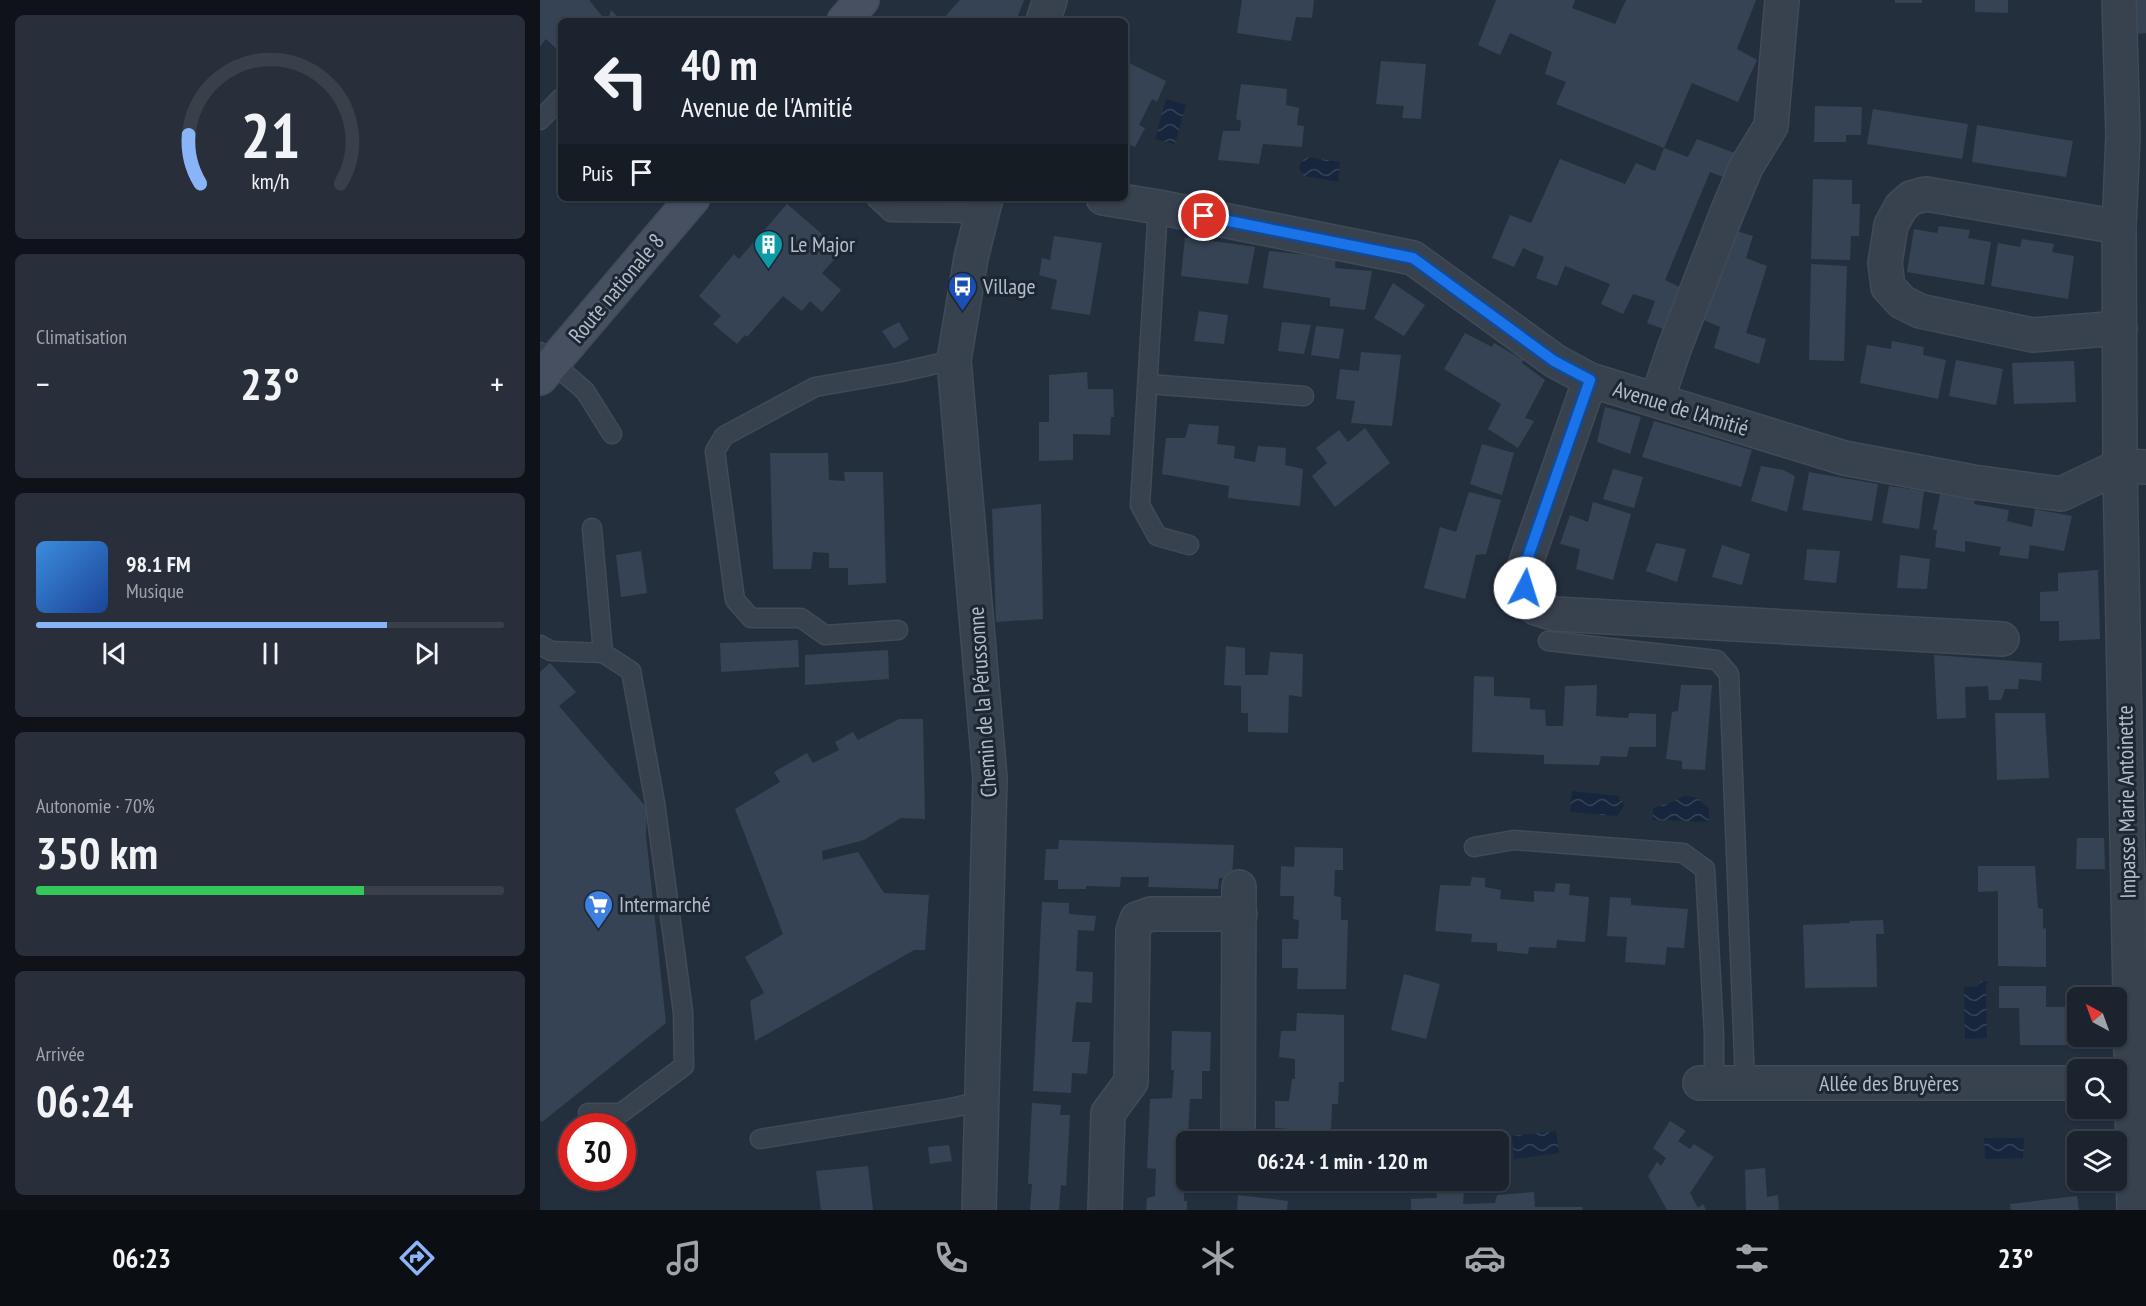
<!DOCTYPE html>
<html lang="fr">
<meta charset="utf-8">
<style>
body{margin:0;font-family:"PT Sans Narrow",sans-serif;background:#282f3a;color:#f1f3f6;height:100vh;display:flex;flex-direction:column;font-size:22px;white-space:nowrap}
*{box-sizing:border-box;margin:0}
p{font-size:20px;color:#a0a4aa}
.icon{flex:none;width:33px;height:33px;fill:none;stroke:currentColor;stroke-width:2;stroke-linecap:round;stroke-linejoin:round}
.map{position:relative;flex:1;overflow:hidden}
.side{display:flex;flex-direction:column;gap:15px;padding:15px;background:#0f1319;width:540px}
.side>*{flex:none}
.banner{position:absolute;left:18px;top:18px;width:570px;height:183px;border-radius:9px;box-shadow:0 2px 4px #0004,0 0 0 2px #39404a;background:#1b232e;color:#f1f3f6;overflow:hidden}
.needle{width:39px;rotate:319deg}
.tools{position:absolute;left:1527px;top:987px;display:grid;gap:12px}
.tools a{display:grid;place-items:center;width:60px;height:60px;border-radius:9px;background:#1b232e;box-shadow:0 2px 4px #0004,0 0 0 2px #39404a;font-size:30px}
.speed{position:absolute;left:18px;top:1113px;display:flex;gap:12px;font-size:30px;font-weight:700;text-align:center}
.speed>*{display:grid;place-content:center;width:78px;height:78px;border-radius:50%;background:#1b232e;box-shadow:0 2px 4px #0004,0 0 0 2px #39404a;line-height:1}
.speed .limit{border:9px solid #d22;background:#fff;color:#111}
.pin{position:absolute;display:grid;place-items:center;width:51px;height:51px;color:#fff;margin:-26px;border:3px solid #fff;border-radius:50%;box-shadow:0 2px 6px #0007}
.me{position:absolute;width:66px;margin:-33px;rotate:5deg;stroke-linejoin:round;filter:drop-shadow(0 0 4px #0008)}
.turn{display:flex;align-items:center;gap:21px;height:126px;padding:0 24px;font-size:27px}
.turn .icon{width:78px;height:78px;stroke-width:2.5}
.turn b{display:block;font-size:42px;line-height:51px}
.then{display:flex;align-items:center;height:57px;padding:0 24px;background:#0003;gap:12px;font-size:22px}
.big{font-size:45px;font-weight:600;line-height:1.1}
.side .widget{flex:1;display:flex;flex-direction:column;justify-content:center;gap:9px;min-width:0;padding:0 21px;border-radius:9px;background:#282f3a}
.side .dial{align-items:center;gap:0}
.dial svg{height:156px;overflow:visible;fill:none;stroke:#39404a;stroke-width:7;stroke-linecap:round;text-anchor:middle}
.dial text{fill:#f1f3f6;stroke:none}
.song{display:flex;align-items:center;gap:18px}
.cover{width:72px;height:72px;border-radius:9px;background:linear-gradient(135deg,hsl(210 70% 55%),hsl(220 70% 35%))}
.played{height:6px;border-radius:3px;background:linear-gradient(90deg,#8ab4f8 75%,#39404a 75%)}
.keys{display:flex;justify-content:space-around;direction:ltr}
.heat{display:flex;justify-content:space-between;align-items:center;font-size:33px;direction:ltr}
.charge{height:9px;border-radius:4px;background:linear-gradient(90deg,#34c759 70%,#39404a 0)}
.trip{position:absolute;left:636px;top:1131px;width:333px;height:60px;border-radius:9px;background:#1b232e;box-shadow:0 2px 4px #0004,0 0 0 2px #39404a;font-weight:600;line-height:60px;text-align:center}
.menu{display:flex;height:96px;justify-content:space-around;align-items:center;background:#0b0e12;color:#a0a4aa}
.menu .icon{width:42px;height:42px}
.menu .on{color:#8ab4f8}
.menu b{font-size:27px;color:#f1f3f6}
main{display:flex;flex:1;min-height:0}
.map>svg:first-child{display:block}
.water{fill:url(#water-waves)}
.building{fill:#364354}
.lines{fill:none;stroke-linecap:round;stroke-linejoin:round}
.service-casing{stroke:#414a57;stroke-width:21}
.minor-casing{stroke:#414a57;stroke-width:36}
.secondary-casing{stroke:#414a57;stroke-width:36}
.service{stroke:#38414e;stroke-width:18}
.minor{stroke:#38414e;stroke-width:33}
.secondary{stroke:#465061;stroke-width:33}
.route-casing{stroke:#114b97;stroke-width:15}
.route{stroke:#1a73e8;stroke-width:10}
.labels{text-anchor:middle;dominant-baseline:central;stroke-width:6;stroke-linejoin:round;paint-order:stroke}
.poi-label{font-size:22px;fill:#b4bcc9;stroke:#1d2633;text-anchor:start}
.street-label{font-size:22px;fill:#b4bcc9;stroke:#1d2633}
</style>
<main>
<section class="side">
<div class="widget dial"><svg viewBox="0 0 100 80">
<path d="M14 69A42 42 0 1 1 86 69"/>
<path d="M14 69A42 42 0 0 1 8 44" stroke="#8ab4f8"/>
<text x="50" y="56" font-size="32" font-weight="700">21</text>
<text x="50" y="72" font-size="11">km/h</text>
</svg></div>
<div class="widget"><p>Climatisation</p>
<div class="heat"><a>−</a><b class="big">23°</b><a>+</a></div>
</div>
<div class="widget">
<div class="song"><i class="cover"></i><div><b>98.1 FM</b><p>Musique</p></div></div>
<div class="played"></div>
<div class="keys"><svg class="icon" aria-label="previous" viewBox="0 0 24 24"><path d="M18 5L8 12l10 7zM5 5v14"/></svg><svg class="icon" aria-label="pause" viewBox="0 0 24 24"><path d="M8 5v14M16 5v14"/></svg><svg class="icon" aria-label="next" viewBox="0 0 24 24"><path d="M6 5l10 7-10 7zM19 5v14"/></svg></div>
</div>
<div class="widget"><p>Autonomie · 70%</p><b class="big">350 km</b><div class="charge"></div></div>
<div class="widget"><p>Arrivée</p><b class="big">06:24</b></div>
</section>
<div class="map">
<svg width="1606" height="1210" viewBox="0 0 1606 1210">
<defs>
<pattern id="water-waves" width="16" height="10" patternUnits="userSpaceOnUse" patternTransform="scale(1.5)"><rect width="16" height="10" fill="#17263c"/><path d="M0 5q4-4 8 0t8 0" fill="none" stroke="#364457"/></pattern>
</defs>
<rect width="100%" height="100%" fill="#242f3e"/>
<g class="water">
<polygon points="626,99 646,105 635,144 615,139"/>
<polygon points="766,157 800,162 798,182 764,176 759,168 761,163"/>
<polygon points="1032,791 1079,796 1079,800 1082,801 1084,806 1077,816 1030,812"/>
<polygon points="1144,796 1156,797 1169,808 1169,822 1113,820 1113,808 1130,803"/>
<polygon points="1441,981 1448,981 1446,986 1447,1038 1425,1039 1424,987 1438,986"/>
<polygon points="1016,1131 1019,1153 974,1159 972,1136"/>
<polygon points="1444,1138 1484,1138 1483,1158 1445,1159"/>
</g>
<g class="building">
<polygon points="0,0 49,0 66,21 21,21 21,53 6,39 0,46"/>
<polygon points="420,0 484,0 476,21 401,21"/>
<polygon points="702,0 774,0 772,18 756,17 751,41 697,33"/>
<polygon points="956,0 1035,0 1032,8 1075,24 1086,0 1216,0 1197,49 1217,60 1198,102 1152,83 1124,148 1016,104 1026,82 1005,74 1012,52 970,33 960,55 938,45"/>
<rect x="1355" y="0" width="27" height="3"/>
<polygon points="1435,0 1468,0 1468,13 1435,12"/>
<polygon points="1586,0 1606,0 1606,33 1588,35"/>
<polygon points="71,10 82,21 68,21"/>
<polygon points="585,61 626,81 617,102 612,99 599,125 605,128 595,147 585,143"/>
<polygon points="841,61 886,64 881,119 862,118 864,106 836,104"/>
<polygon points="701,84 747,89 746,105 759,108 757,125 764,126 762,147 723,144 719,164 678,160 683,131 700,131 701,121 696,119"/>
<polygon points="1275,106 1322,107 1321,135 1306,135 1306,142 1274,142"/>
<polygon points="1333,109 1428,124 1422,159 1327,144"/>
<polygon points="1437,125 1533,141 1526,177 1432,162"/>
<polygon points="1157,139 1200,155 1191,180 1170,172 1125,280 1146,290 1129,331 1107,323 1115,301 1093,294 1083,314 1061,304 1070,284 1025,266 1017,286 996,278 1004,257 983,248 974,267 952,258 970,215 991,223 1020,159 1085,184 1096,163 1115,171 1124,148 1148,157"/>
<polygon points="1273,179 1312,180 1312,204 1320,204 1319,236 1311,236 1310,260 1271,259"/>
<polygon points="247,204 302,251 282,273 301,290 282,312 270,301 262,311 243,296 207,337 205,335 197,344 173,324 181,316 159,296 194,254 199,259"/>
<polygon points="1399,226 1430,230 1428,238 1451,242 1444,285 1367,272 1374,229 1397,233"/>
<polygon points="1190,229 1213,236 1206,258 1227,266 1206,333 1226,339 1219,364 1174,348 1180,327 1159,318"/>
<polygon points="514,236 562,243 550,315 511,309 517,280 499,275 502,258 510,260"/>
<polygon points="645,237 715,247 708,284 641,276"/>
<polygon points="1482,239 1514,244 1512,252 1534,256 1528,299 1451,286 1458,243 1480,247"/>
<polygon points="729,251 796,258 795,268 832,271 825,310 790,306 790,298 723,288"/>
<polygon points="1271,264 1307,266 1304,361 1269,360"/>
<polygon points="853,283 885,305 864,336 834,318"/>
<polygon points="659,311 688,315 684,344 654,341"/>
<polygon points="359,322 369,339 354,349 342,331"/>
<polygon points="742,322 771,325 764,354 738,351"/>
<polygon points="776,326 804,329 799,359 771,355"/>
<polygon points="925,333 952,347 954,343 983,360 982,363 1005,380 985,418 994,421 978,448 948,429 961,404 904,369"/>
<polygon points="1352,341 1384,347 1383,355 1406,360 1398,399 1320,383 1327,345 1351,349"/>
<polygon points="821,352 861,355 852,426 811,423 815,401 796,399 800,369 819,371"/>
<polygon points="1416,360 1463,369 1456,405 1409,396"/>
<polygon points="1534,361 1536,402 1474,404 1472,363"/>
<polygon points="547,372 548,389 573,389 574,417 571,417 570,435 533,434 533,460 499,461 499,422 509,422 509,375"/>
<polygon points="1065,407 1101,417 1090,454 1057,442"/>
<polygon points="1114,421 1212,450 1201,487 1102,457"/>
<polygon points="649,424 679,426 677,444 695,446 694,458 715,462 718,446 746,448 745,465 763,469 760,506 688,498 689,486 622,474 626,438 645,438"/>
<polygon points="825,428 850,463 795,507 772,476 787,463 776,448 799,430 808,442"/>
<polygon points="942,444 974,453 962,495 930,484"/>
<polygon points="230,453 288,453 289,480 305,481 304,472 343,472 346,583 308,585 308,568 289,568 289,553 273,552 271,569 233,569"/>
<polygon points="1221,466 1243,470 1255,476 1247,512 1211,501"/>
<polygon points="1073,469 1103,477 1094,508 1063,499"/>
<polygon points="1269,472 1338,484 1332,521 1262,510"/>
<polygon points="1349,486 1384,491 1379,529 1342,523"/>
<polygon points="929,492 961,500 946,554 936,555 925,599 884,588 900,527 916,532"/>
<polygon points="1400,494 1435,500 1434,504 1469,510 1467,521 1492,527 1495,509 1532,516 1524,551 1490,545 1488,559 1459,555 1461,547 1425,541 1425,552 1395,547 1397,530 1393,530"/>
<polygon points="1053,502 1091,514 1073,580 1036,569 1040,549 1020,544 1030,515 1048,522"/>
<polygon points="501,504 503,619 456,622 452,509"/>
<polygon points="1116,543 1146,549 1137,582 1106,571"/>
<polygon points="1182,545 1210,554 1202,585 1172,577"/>
<polygon points="1267,549 1300,551 1296,583 1264,580"/>
<polygon points="101,551 107,593 81,597 76,555"/>
<polygon points="1360,555 1390,559 1387,589 1357,588"/>
<polygon points="1558,570 1560,639 1519,641 1519,621 1500,621 1500,592 1518,591 1518,573"/>
<polygon points="258,640 259,667 181,672 180,643"/>
<polygon points="686,646 705,648 705,675 728,675 730,652 763,654 762,697 749,695 748,733 708,732 708,713 701,713 701,686 684,685"/>
<polygon points="348,650 349,679 265,685 265,655"/>
<polygon points="1394,655 1502,663 1501,681 1479,679 1478,689 1465,689 1461,700 1449,700 1448,686 1425,687 1426,718 1397,719"/>
<polygon points="10,663 36,692 19,706 107,808 106,835 126,1023 2,1122 0,1120 0,672"/>
<polygon points="934,676 954,677 954,696 990,698 990,709 1005,710 1006,726 1023,726 1025,686 1057,685 1056,716 1088,718 1089,713 1116,714 1116,747 1089,747 1087,757 1061,756 1059,765 1004,764 1004,755 932,752"/>
<polygon points="1141,685 1172,685 1165,770 1142,769 1142,761 1126,759 1132,712 1138,711"/>
<polygon points="1455,713 1505,713 1509,778 1457,780"/>
<polygon points="359,719 383,719 385,819 361,818 324,840 282,851 283,860 318,852 344,893 389,895 385,950 374,950 215,1041 210,1001 224,993 205,957 243,934 195,809 240,782 234,772 267,753 273,763 299,750 295,742 313,732 318,740"/>
<polygon points="1537,838 1564,838 1565,869 1536,869"/>
<polygon points="519,840 694,845 692,879 679,878 678,889 608,887 609,877 581,877 580,887 546,886 546,889 518,889 518,880 504,880 506,849 518,849"/>
<polygon points="755,847 803,848 803,870 795,870 794,896 801,897 801,920 808,920 806,989 757,989 758,968 742,968 742,939 758,939 759,920 753,919 754,896 740,896 741,866 754,867"/>
<polygon points="1438,866 1495,866 1498,908 1503,909 1503,928 1506,929 1506,967 1458,966 1458,891 1438,892"/>
<polygon points="932,877 945,878 945,887 961,890 960,899 994,902 994,891 1014,892 1016,883 1030,884 1029,895 1049,897 1045,942 1017,940 1016,948 989,947 988,954 957,951 957,943 931,942 932,934 895,931 900,885 930,886"/>
<polygon points="1070,897 1091,898 1091,905 1148,909 1144,948 1127,947 1125,965 1085,962 1087,937 1067,936"/>
<polygon points="502,902 529,903 529,914 556,916 554,931 538,930 536,971 553,972 552,1003 536,1002 532,1042 550,1042 547,1074 532,1073 531,1093 493,1091"/>
<polygon points="1343,920 1344,934 1336,934 1337,987 1265,988 1263,925 1310,923 1309,921"/>
<polygon points="864,974 900,984 886,1039 851,1030"/>
<polygon points="1459,986 1506,986 1506,1007 1535,1007 1535,1009 1538,1009 1538,1022 1535,1022 1535,1045 1480,1045 1479,1008 1459,1008"/>
<polygon points="757,1013 804,1015 804,1082 799,1082 798,1104 792,1104 791,1131 797,1131 796,1142 749,1142 749,1129 735,1128 735,1101 749,1101 752,1079 755,1079 755,1059 739,1057 741,1031 756,1031"/>
<polygon points="632,1031 671,1032 670,1071 662,1071 662,1099 650,1099 646,1168 644,1167 644,1201 647,1201 647,1210 606,1210 607,1198 615,1196 616,1169 607,1168 610,1099 632,1098 634,1070 631,1070"/>
<polygon points="492,1103 521,1105 520,1115 530,1115 526,1186 521,1185 519,1210 490,1210 492,1184 488,1184"/>
<polygon points="1130,1121 1146,1131 1138,1141 1150,1149 1154,1144 1174,1157 1150,1193 1158,1208 1163,1204 1166,1210 1127,1210 1108,1176 1117,1162 1121,1166 1126,1158 1113,1148"/>
<polygon points="409,1145 412,1161 390,1164 388,1147"/>
<polygon points="328,1166 333,1210 281,1210 276,1171"/>
<polygon points="1225,1168 1227,1197 1238,1195 1239,1210 1206,1210 1205,1170"/>
<polygon points="924,1190 923,1204 955,1203 957,1195 994,1192 995,1207 1042,1207 1043,1210 871,1210 871,1199 897,1198 896,1191"/>
<polygon points="698,1195 748,1201 747,1210 697,1210"/>
<polygon points="1537,1196 1539,1210 1471,1210 1470,1204"/>
</g>
<g class="lines">
<defs>
<g id="service">
<polyline points="0,120 21,98"/>
<polyline points="336,198 351,212 442,213"/>
<polyline points="618,207 600,505 617,536 649,545"/>
<polyline points="0,352 45,391 72,434"/>
<polyline points="608,384 764,396"/>
<polyline points="358,630 285,635 261,618 211,618 195,600 175,451 184,436 275,387 361,372 414,360"/>
<polyline points="1008,641 1177,660 1189,674 1205,1083"/>
<polyline points="0,645 11,651 63,653"/>
<polyline points="934,847 974,840 1143,853 1165,869 1174,1034 1174,1083"/>
<polyline points="48,1113 81,1113 144,1066 143,1012 115,803 91,671 63,653 52,528"/>
<polyline points="220,1139 411,1108 442,1101"/>
</g>
<g id="minor">
<polyline points="1579,0 1583,136 1579,227 1580,466 1594,1210"/>
<polyline points="503,21 510,0"/>
<polyline points="563,198 618,207 873,258 1015,361 1050,380 1304,458 1433,482 1521,494 1580,466 1606,467"/>
<polyline points="1579,227 1386,194 1371,198 1361,207 1351,225 1345,263 1348,287 1362,302 1380,311 1492,335 1580,328"/>
<polyline points="1050,380 984,568 985,588 996,608 1015,614 1462,639"/>
<polyline points="1117,400 1134,349 1186,215 1206,167 1231,126 1242,0"/>
<polyline points="1160,1083 1538,1083"/>
<polyline points="698,1142 699,887"/>
<polyline points="439,1210 450,778 414,360 431,258 446,198"/>
<polyline points="565,1210 568,1113 591,1082 593,931 597,919 611,914 700,914"/>
</g>
<g id="secondary">
<polyline points="304,21 322,0"/>
<polyline points="0,378 153,198"/>
</g>
</defs>
<use href="#service" class="service-casing"/>
<use href="#minor" class="minor-casing"/>
<use href="#secondary" class="secondary-casing"/>
<use href="#service" class="service"/>
<use href="#minor" class="minor"/>
<use href="#secondary" class="secondary"/>
</g>
<g class="lines">
<defs>
<polyline id="route" points="664,216 873,258 1014,361 1050,380 984,568 985,588"/>
</defs>
<use href="#route" class="route-casing"/>
<use href="#route" class="route"/>
</g>
<defs>
<symbol id="building-pin" viewBox="-11 -11 22 30"><path d="M0 17L-7.5 6A9.5 9.5 0 1 1 7.5 6Z" fill="#0f9aa8" stroke="#1d2633"/><path d="M-4-6H4V6H1V3H-1V6H-4ZM-2.5-4.3h1.7v1.8h-1.7ZM.8-4.3h1.7v1.8H.8ZM-2.5-1h1.7V.8h-1.7ZM.8-1h1.7V.8H.8Z" fill="#fff"/></symbol>
<symbol id="bus-pin" viewBox="-11 -11 22 30"><path d="M0 17L-7.5 6A9.5 9.5 0 1 1 7.5 6Z" fill="#1a4fb4" stroke="#1d2633"/><path d="M-5-6H5V4H4V6H2V4H-2V6H-4V4H-5ZM-3.5-4V0h7V-4ZM-3.5 1.2v1.5H-2V1.2ZM2 1.2v1.5H3.5V1.2Z" fill="#fff"/></symbol>
<symbol id="supermarket-pin" viewBox="-11 -11 22 30"><path d="M0 17L-7.5 6A9.5 9.5 0 1 1 7.5 6Z" fill="#3f7fe0" stroke="#1d2633"/><path d="M-6-5.5h2.5l.6 2H6L4.5 2H-2.5L-4.4-4H-6ZM-1.5 3.2a1.3 1.3 0 1 0 .1 0ZM3 3.2a1.3 1.3 0 1 0 .1 0Z" fill="#fff"/></symbol>
</defs>
<g fill-rule="evenodd">
<use href="#building-pin" x="212" y="228" width="33" height="45"/>
<use href="#bus-pin" x="406" y="270" width="33" height="45"/>
<use href="#supermarket-pin" x="42" y="888" width="33" height="45"/>
</g>
<g class="labels">
<g class="poi-label">
<text x="250" y="244">Le Major</text>
<text x="443" y="286">Village</text>
<text x="79" y="904">Intermarché</text>
</g>
<g class="street-label">
<text transform="translate(76 288) rotate(-50)">Route nationale 8</text>
<text transform="translate(1141 408) rotate(17)">Avenue de l'Amitié</text>
<text transform="translate(442 702) rotate(-94)">Chemin de la Pérussonne</text>
<text transform="translate(1586 802) rotate(-91)">Impasse Marie Antoinette</text>
<text x="1349" y="1083">Allée des Bruyères</text>
</g>
</g>
</svg>
<div class="tools">
<a><svg class="needle" viewBox="-14 -14 28 28"><path d="M0-13l5 13h-10z" fill="#e53935"/><path d="M0 13l5-13h-10z" fill="#a0a4aa"/></svg></a>
<a><svg class="icon" aria-label="search" viewBox="0 0 24 24"><circle cx="10" cy="10" r="6"/><path d="M15 15l6 6"/></svg></a>
<a><svg class="icon" aria-label="layers" viewBox="0 0 24 24"><path d="M12 4l9 5-9 5-9-5zM3 14l9 5 9-5"/></svg></a>
</div>
<div class="speed"><div class="limit">30</div></div>
<div class="pin" style="left:664px;top:216px;background:#d93025"><svg class="icon" aria-label="arrive" viewBox="0 0 24 24"><path d="M6 21V4h12l-3 4 3 4H6"/></svg></div>
<svg class="me" style="left:985px;top:588px" viewBox="-20 -20 40 40"><circle r="19" fill="#fff"/><path d="M0-13L10 11 0 6-10 11z" fill="#1a73e8"/></svg>
<div class="trip">06:24 · 1 min · 120 m</div>
<div class="banner">
<div class="turn"><svg class="icon" aria-label="left" viewBox="0 0 24 24"><path d="M17 20v-9H6M10 6l-5 5 5 5"/></svg><div><b>40 m</b>Avenue de l'Amitié</div></div>
<div class="then">Puis<svg class="icon" aria-label="arrive" viewBox="0 0 24 24"><path d="M6 21V4h12l-3 4 3 4H6"/></svg></div>
</div>
</div>
</main>
<nav class="menu">
<b>06:23</b>
<svg class="icon on" aria-label="directions" viewBox="0 0 24 24"><path d="M12 3l9 9-9 9-9-9zM9 14v-3h6M13 9l2 2-2 2"/></svg>
<svg class="icon" aria-label="music" viewBox="0 0 24 24"><path d="M9 18V5l10-2v13"/><circle cx="6" cy="18" r="3"/><circle cx="16" cy="16" r="3"/></svg>
<svg class="icon" aria-label="phone" viewBox="0 0 24 24"><path d="M5 4h4l2 5-3 2q2 4 5 5l2-3 5 2v4C11 20 4 13 5 4z"/></svg>
<svg class="icon" aria-label="climate" viewBox="0 0 24 24"><path d="M12 3v18M4 7l16 10M4 17L20 7"/></svg>
<svg class="icon" aria-label="car" viewBox="0 0 24 24"><path d="M5 17H2v-5l4-1 3-4h7l3 4 3 1v5h-3M9 17h6M6 11h13"/><circle cx="7" cy="17" r="2"/><circle cx="17" cy="17" r="2"/></svg>
<svg class="icon" aria-label="filters" viewBox="0 0 24 24"><path d="M4 7h16M4 17h16"/><circle cx="9" cy="7" r="2"/><circle cx="15" cy="17" r="2"/></svg>
<b>23°</b>
</nav>
